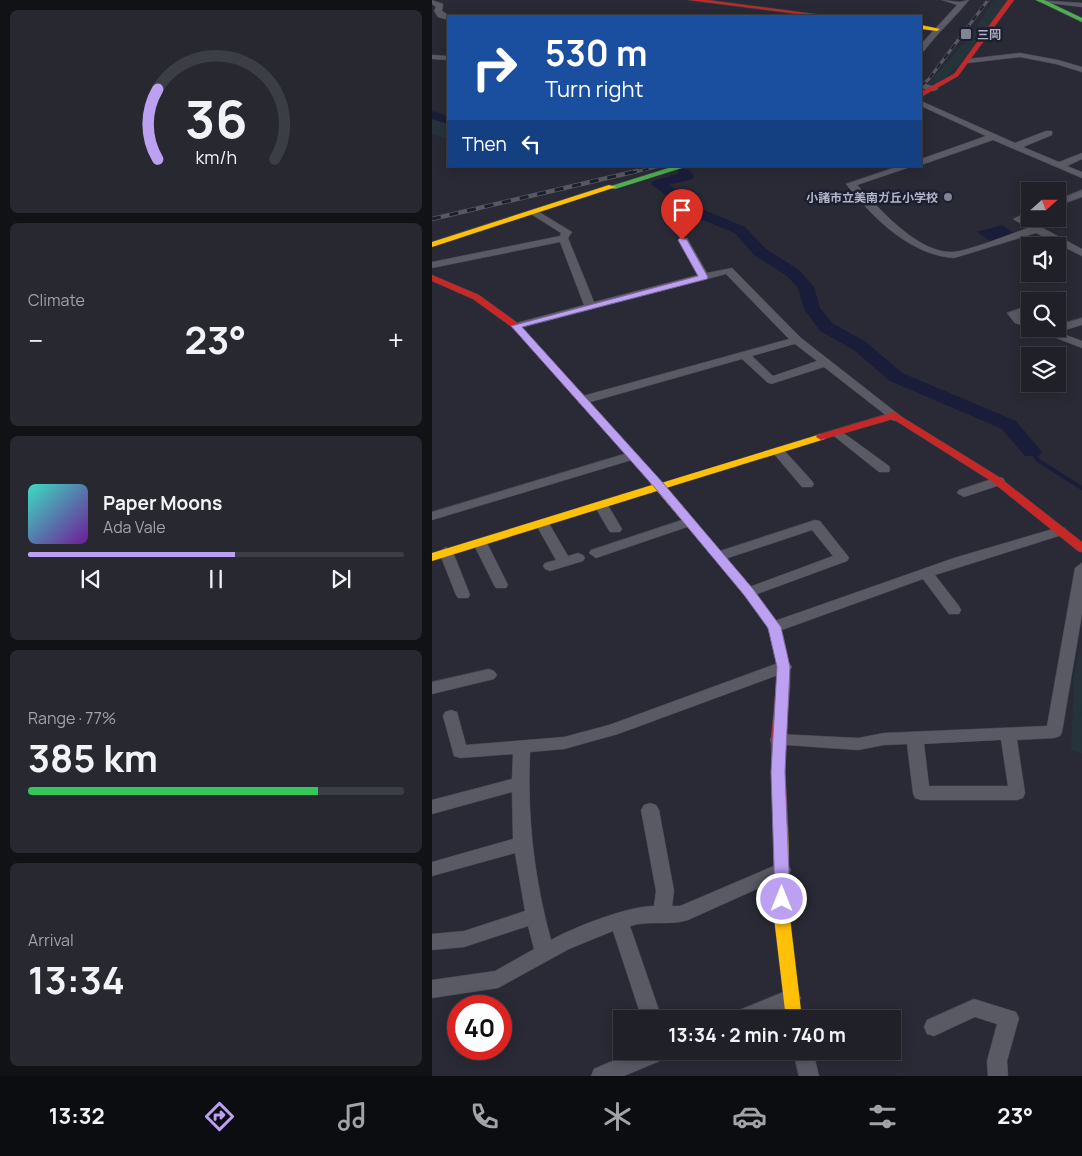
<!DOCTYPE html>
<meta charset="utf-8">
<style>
body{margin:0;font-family:Manrope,"Noto Sans JP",sans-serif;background:#272830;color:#f1f3f6;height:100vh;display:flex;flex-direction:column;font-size:19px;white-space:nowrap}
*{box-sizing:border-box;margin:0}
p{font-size:16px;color:#a1a3a8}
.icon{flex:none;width:28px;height:28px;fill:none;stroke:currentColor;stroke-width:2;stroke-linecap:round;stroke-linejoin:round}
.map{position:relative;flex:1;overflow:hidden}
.drawer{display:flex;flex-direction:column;gap:10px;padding:10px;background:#111216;width:432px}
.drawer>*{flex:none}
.hud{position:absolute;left:15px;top:15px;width:475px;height:152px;border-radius:0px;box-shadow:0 2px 12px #0003,0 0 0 1px #3c3e45;background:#1a4fa0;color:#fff;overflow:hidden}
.needle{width:32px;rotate:69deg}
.controls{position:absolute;left:589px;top:182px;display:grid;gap:10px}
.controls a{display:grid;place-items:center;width:45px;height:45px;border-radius:0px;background:#1f2028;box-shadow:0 2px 12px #0003,0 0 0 1px #3c3e45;font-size:25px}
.speed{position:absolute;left:15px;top:995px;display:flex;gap:10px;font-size:25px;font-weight:700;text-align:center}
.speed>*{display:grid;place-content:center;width:65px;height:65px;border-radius:50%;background:#1f2028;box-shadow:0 2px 12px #0003,0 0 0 1px #3c3e45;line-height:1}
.speed .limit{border:8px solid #d22;background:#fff;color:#111}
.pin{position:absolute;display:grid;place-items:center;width:42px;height:42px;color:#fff;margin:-51px -21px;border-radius:50% 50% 50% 0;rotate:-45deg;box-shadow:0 0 5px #0007}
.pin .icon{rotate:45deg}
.me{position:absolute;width:55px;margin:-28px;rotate:0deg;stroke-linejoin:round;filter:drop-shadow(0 0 4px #0008)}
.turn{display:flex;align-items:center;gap:18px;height:105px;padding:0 15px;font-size:22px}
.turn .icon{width:65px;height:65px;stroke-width:2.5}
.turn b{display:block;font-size:35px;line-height:42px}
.then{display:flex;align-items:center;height:48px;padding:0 15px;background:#0003;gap:10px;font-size:19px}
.big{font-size:38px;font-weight:700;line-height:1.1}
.drawer .widget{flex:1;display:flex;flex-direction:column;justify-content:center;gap:8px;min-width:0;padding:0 18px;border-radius:8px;background:#272830}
.drawer .dial{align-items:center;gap:0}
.dial svg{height:130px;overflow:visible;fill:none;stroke:#3c3e45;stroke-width:7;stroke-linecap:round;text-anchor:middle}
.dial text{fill:#f1f3f6;stroke:none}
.song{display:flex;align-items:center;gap:15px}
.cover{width:60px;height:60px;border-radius:8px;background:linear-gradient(135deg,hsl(170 70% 55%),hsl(280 70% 35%))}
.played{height:5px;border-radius:2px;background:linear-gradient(90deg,#bca0f2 55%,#3c3e45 55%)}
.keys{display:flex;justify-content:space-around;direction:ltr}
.heat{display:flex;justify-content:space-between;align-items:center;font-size:28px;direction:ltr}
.charge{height:8px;border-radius:4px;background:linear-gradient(90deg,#34c759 77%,#3c3e45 0)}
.trip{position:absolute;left:181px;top:1010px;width:288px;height:50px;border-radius:0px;background:#1f2028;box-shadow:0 2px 12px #0003,0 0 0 1px #3c3e45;font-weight:700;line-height:50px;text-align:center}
.tab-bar{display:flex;height:80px;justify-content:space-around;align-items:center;background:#0c0d10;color:#a1a3a8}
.tab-bar .icon{width:35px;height:35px}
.tab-bar .current{color:#bca0f2}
.tab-bar b{font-size:22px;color:#f1f3f6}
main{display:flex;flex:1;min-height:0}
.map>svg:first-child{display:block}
.green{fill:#26333b}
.water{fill:#191d39}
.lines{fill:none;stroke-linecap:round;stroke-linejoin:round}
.stream{stroke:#191d39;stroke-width:4}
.river{fill:#191d39;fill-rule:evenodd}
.street-casing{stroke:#44454f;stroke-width:1}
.fast-casing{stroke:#44454f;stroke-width:1}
.slow-casing{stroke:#44454f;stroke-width:1}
.jam-casing{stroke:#44454f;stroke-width:1}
.street{fill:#595a64;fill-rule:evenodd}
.fast{fill:#4caf50;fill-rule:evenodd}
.slow{fill:#ffc107;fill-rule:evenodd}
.jam{fill:#c62828;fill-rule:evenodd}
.rail-far1-casing{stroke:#575962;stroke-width:3}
.rail-casing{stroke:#575962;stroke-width:4.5}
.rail-far1{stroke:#1c1f30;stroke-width:2;stroke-dasharray:6;stroke-linecap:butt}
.rail{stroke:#1c1f30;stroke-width:3;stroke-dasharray:9;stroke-linecap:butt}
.route{fill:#bca0f2;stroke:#7a689d}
.poi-dot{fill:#828494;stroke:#1c1f30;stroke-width:2}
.labels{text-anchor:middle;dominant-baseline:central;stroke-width:5;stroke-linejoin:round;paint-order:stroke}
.far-poi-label{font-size:12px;font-weight:bold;fill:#b2b5c7;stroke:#1c1f30;text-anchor:start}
</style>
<main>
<section class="drawer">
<div class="widget dial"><svg viewBox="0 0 100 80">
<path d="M14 69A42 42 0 1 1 86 69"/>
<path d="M14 69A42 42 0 0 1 14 26" stroke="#bca0f2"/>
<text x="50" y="56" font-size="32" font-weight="700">36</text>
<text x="50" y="72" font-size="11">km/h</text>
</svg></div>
<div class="widget"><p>Climate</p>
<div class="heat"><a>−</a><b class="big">23°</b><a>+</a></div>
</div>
<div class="widget">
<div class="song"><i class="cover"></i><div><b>Paper Moons</b><p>Ada Vale</p></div></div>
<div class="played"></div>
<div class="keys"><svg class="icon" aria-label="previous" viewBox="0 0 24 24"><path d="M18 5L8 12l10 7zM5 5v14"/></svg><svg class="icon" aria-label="pause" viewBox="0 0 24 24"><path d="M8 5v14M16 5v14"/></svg><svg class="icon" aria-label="next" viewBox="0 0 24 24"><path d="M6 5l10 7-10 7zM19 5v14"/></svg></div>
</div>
<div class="widget"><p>Range · 77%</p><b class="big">385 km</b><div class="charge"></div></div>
<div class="widget"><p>Arrival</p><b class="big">13:34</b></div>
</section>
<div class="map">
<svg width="650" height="1076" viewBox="0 0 650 1076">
<rect width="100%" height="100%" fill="#292a35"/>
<g class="green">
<path d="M562,0H574C559,21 522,85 495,85L530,45H533Z"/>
<polygon points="0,116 16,120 16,139 0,134"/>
<polygon points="649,648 650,753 649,753 639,750 642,675"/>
</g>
<polygon class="water" points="570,225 583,234 558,241 545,232"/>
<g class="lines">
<polyline class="stream" points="600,452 607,461 650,488"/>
<g class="river">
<polygon points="0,111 16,116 16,124 0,119"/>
<polygon points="252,169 257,170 262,176 260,179 237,185 263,203 267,208 313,227 334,249 367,270 382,287 388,308 400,323 434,342 470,373 584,421 610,452 607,456 593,456 570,429 458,381 422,350 388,331 372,309 366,288 355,276 322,255 303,233 256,214 252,209 219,184 221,181 246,174 247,170"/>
</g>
<defs>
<g id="street">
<polygon points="0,0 11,4 10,11 18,16 16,20 6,17 2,11 4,7 0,4"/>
<path d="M510,0L528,2L537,0C522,19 506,32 492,51H489V44L525,5Z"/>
<polygon points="604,0 650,3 650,7 608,2"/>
<polygon points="588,53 626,60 650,67 650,72 624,64 588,57 536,63 532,61 536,59"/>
<polygon points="0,55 16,56 16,60 0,59"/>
<polygon points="489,83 505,87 506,89 502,91 489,88"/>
<polygon points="489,101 583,143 614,131 620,131 620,135 591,147 627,162 650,153 650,159 635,166 650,172 650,178 561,140 489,165 489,159 554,136 489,106"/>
<path d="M467,166H481L425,185C447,208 485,253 520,252C537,251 578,234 596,228L581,219L598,211V218L594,219L650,249V256L604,233L522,258C478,255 441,218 414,184Z"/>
<polygon points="650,190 650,197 625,206 625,200"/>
<path d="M102,209L140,232L136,238L162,302L266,275L246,240L255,238L275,273L300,268L369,338L470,417L464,421L460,420L392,367L339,384L335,382L310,359L155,403H147L145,400L147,397L357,339L294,274L84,329L80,328V324L152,305L128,242L0,268V262L128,236L129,233L99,214L97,212ZM363,344L385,361L341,376L320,356Z"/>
<polygon points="598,305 598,312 587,314 598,321 598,328 583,323 575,313"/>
<polygon points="650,318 650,325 626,332 650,341 650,348 601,329 625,329 625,325"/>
<polygon points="406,429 457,466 458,469 457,472 447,472 402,436 400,433"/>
<polygon points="346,447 350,448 380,481 382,484 380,487 370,487 342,454 340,451"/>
<polygon points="199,452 203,453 205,456 203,459 0,520 0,512"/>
<polygon points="566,477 571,478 573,481 571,484 532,497 525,493 527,490"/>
<polygon points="169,501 174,502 190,529 188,532 178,532 176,529 162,505"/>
<polygon points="256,518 261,519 263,522 261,525 164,558 157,553 159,550"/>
<polygon points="110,519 115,520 136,556 146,553 151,555 153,558 151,561 118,571 113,569 111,566 113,563 124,560 103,523"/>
<polygon points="383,520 388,521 415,555 417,558 415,561 317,597 312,595 310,592 312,589 401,556 380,530 287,561 280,556 282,553"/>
<polygon points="628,527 633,528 635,531 633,534 503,575 527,606 529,610 527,614 517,614 491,579 347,631 337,631 335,627 337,623 522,558"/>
<polygon points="48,539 55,543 76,585 74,588 64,588 62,585 41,543"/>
<polygon points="14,547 21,552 38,595 36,598 26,598 24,595 7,552"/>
<path d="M650,563V614L630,732L628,736L622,738L585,740L593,793L591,798L585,800H489L483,798L481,793L475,744L452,745L426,750L340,744L338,740L340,736L346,734L426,738L452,733L615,726L643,568ZM569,740L576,786H497L492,744Z"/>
<path d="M352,661L357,663L360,667L357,671L186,734L132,749L98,752C95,816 102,878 119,940C142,927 196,906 222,906L224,891L209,810L212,805L218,803L224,805L227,810L242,891L240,906H248L344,865L350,863L356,865L359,870L356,875L256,920C237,926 217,920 198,926L230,1019H210L181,931L137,949L66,988L0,998V980L63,971L102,949L96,926L32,947L0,950V934L32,931L93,911L83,853L0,876V862L81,839L80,792L0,814V800L80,779L81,754L28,758L22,756L11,716L13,712L19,710L25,712L34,745L132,737L177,725Z"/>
<polygon points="57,669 62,671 65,675 62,679 0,694 0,682"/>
<polygon points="359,989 366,992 369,998 366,1004 330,1019 297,1019 300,1013"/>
<polygon points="542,999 584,1012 587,1018 575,1061 576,1076 556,1076 555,1061 565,1024 543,1017 502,1036 495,1034 492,1027 495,1020"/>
<polygon points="204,1051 238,1051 235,1058 192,1076 159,1076 162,1069"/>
<polygon points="361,1051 381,1051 387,1076 367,1076"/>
</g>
<g id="fast">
<polygon points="604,0 612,0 650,18 650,22"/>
<polygon points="243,166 256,166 183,189 176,187"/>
</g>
<g id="slow">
<polygon points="489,25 508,29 505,31 489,29"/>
<polygon points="177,185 184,187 0,247 0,242"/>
<polygon points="389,434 393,435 394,437 393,439 234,488 321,589 348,627 355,654 353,657 345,657 336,628 313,595 225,491 0,561 0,553 220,485 207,469 208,467 216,467 229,483"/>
<polygon points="349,821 354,823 356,827 358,918 370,1019 354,1019 342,918 342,827 344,823"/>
</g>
<g id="jam">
<polygon points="257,0 275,0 398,16 382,16"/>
<polygon points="576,0 582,0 526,76 489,97 489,92 522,74"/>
<polygon points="0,275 47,295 87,324 216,467 217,469 216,471 208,471 81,328 41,299 0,281"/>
<polygon points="462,412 567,477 650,542 650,552 646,551 559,481 461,419 389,440 384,437 385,435"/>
<path d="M349,650L353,651C364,669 354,716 353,738C352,768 355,798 356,827L354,831L349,833L344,831L342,827L339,740L346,667L343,654L345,651Z"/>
</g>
</defs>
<use href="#street" class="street-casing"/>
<use href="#fast" class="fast-casing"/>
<use href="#slow" class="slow-casing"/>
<use href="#jam" class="jam-casing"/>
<use href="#street" class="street"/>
<use href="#fast" class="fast"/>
<use href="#slow" class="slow"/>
<use href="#jam" class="jam"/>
<defs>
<g id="rail-far1">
<polyline points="489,86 497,79 556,0"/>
<polyline points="199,173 228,166"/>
</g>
<polyline id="rail" points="0,219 205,171"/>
</defs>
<use href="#rail-far1" class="rail-far1-casing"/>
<use href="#rail" class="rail-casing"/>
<use href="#rail-far1" class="rail-far1"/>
<use href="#rail" class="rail"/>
</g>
<polygon class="route" points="248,238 255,240 276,277 275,279 90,327 232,484 321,589 349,627 358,667 353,772 358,899 356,904 350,906 345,904 343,899 339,772 345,667 336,628 312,595 224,489 79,326 266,276 246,240"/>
<g class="poi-dot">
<rect x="528" y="28" width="12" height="12" rx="2.5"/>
<circle cx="516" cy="197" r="5"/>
</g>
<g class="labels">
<g class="far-poi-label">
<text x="545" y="34">三岡</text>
<text x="506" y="197" text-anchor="end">小諸市立美南ガ丘小学校</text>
</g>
</g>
</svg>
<div class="controls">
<a><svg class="needle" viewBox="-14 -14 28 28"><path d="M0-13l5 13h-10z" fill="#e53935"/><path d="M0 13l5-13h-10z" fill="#a1a3a8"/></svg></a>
<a><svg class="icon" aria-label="sound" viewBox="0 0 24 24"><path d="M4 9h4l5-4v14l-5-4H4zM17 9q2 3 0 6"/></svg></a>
<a><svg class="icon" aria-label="search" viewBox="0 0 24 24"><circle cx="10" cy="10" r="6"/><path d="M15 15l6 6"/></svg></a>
<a><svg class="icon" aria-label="layers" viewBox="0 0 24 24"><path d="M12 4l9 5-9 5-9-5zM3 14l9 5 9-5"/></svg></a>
</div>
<div class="speed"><div class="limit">40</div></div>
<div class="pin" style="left:250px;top:240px;background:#d93025"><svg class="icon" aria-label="arrive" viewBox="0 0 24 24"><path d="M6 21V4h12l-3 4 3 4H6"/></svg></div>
<svg class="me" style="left:350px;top:899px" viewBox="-20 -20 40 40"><circle r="17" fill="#bca0f2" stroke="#fff" stroke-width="3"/><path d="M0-11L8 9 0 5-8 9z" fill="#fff"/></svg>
<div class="trip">13:34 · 2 min · 740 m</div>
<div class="hud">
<div class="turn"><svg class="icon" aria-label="right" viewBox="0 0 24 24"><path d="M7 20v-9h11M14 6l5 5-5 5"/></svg><div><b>530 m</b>Turn right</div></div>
<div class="then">Then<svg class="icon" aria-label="left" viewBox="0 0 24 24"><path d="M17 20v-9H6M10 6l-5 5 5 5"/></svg></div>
</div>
</div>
</main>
<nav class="tab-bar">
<b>13:32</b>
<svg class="icon current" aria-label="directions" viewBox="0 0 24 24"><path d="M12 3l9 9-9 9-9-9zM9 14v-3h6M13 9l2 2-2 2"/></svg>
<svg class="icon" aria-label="music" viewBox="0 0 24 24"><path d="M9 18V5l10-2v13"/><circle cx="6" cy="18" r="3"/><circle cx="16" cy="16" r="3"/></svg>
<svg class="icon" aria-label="phone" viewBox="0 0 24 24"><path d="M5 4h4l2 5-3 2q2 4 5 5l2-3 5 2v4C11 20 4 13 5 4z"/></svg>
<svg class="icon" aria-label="climate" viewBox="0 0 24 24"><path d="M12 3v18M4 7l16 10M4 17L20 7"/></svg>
<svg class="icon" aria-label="car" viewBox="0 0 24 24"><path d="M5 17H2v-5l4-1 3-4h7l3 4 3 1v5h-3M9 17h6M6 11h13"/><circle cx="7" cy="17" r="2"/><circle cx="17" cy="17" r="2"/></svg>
<svg class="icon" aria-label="filters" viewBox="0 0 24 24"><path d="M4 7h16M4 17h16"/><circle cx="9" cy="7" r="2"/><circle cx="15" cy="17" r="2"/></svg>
<b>23°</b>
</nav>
